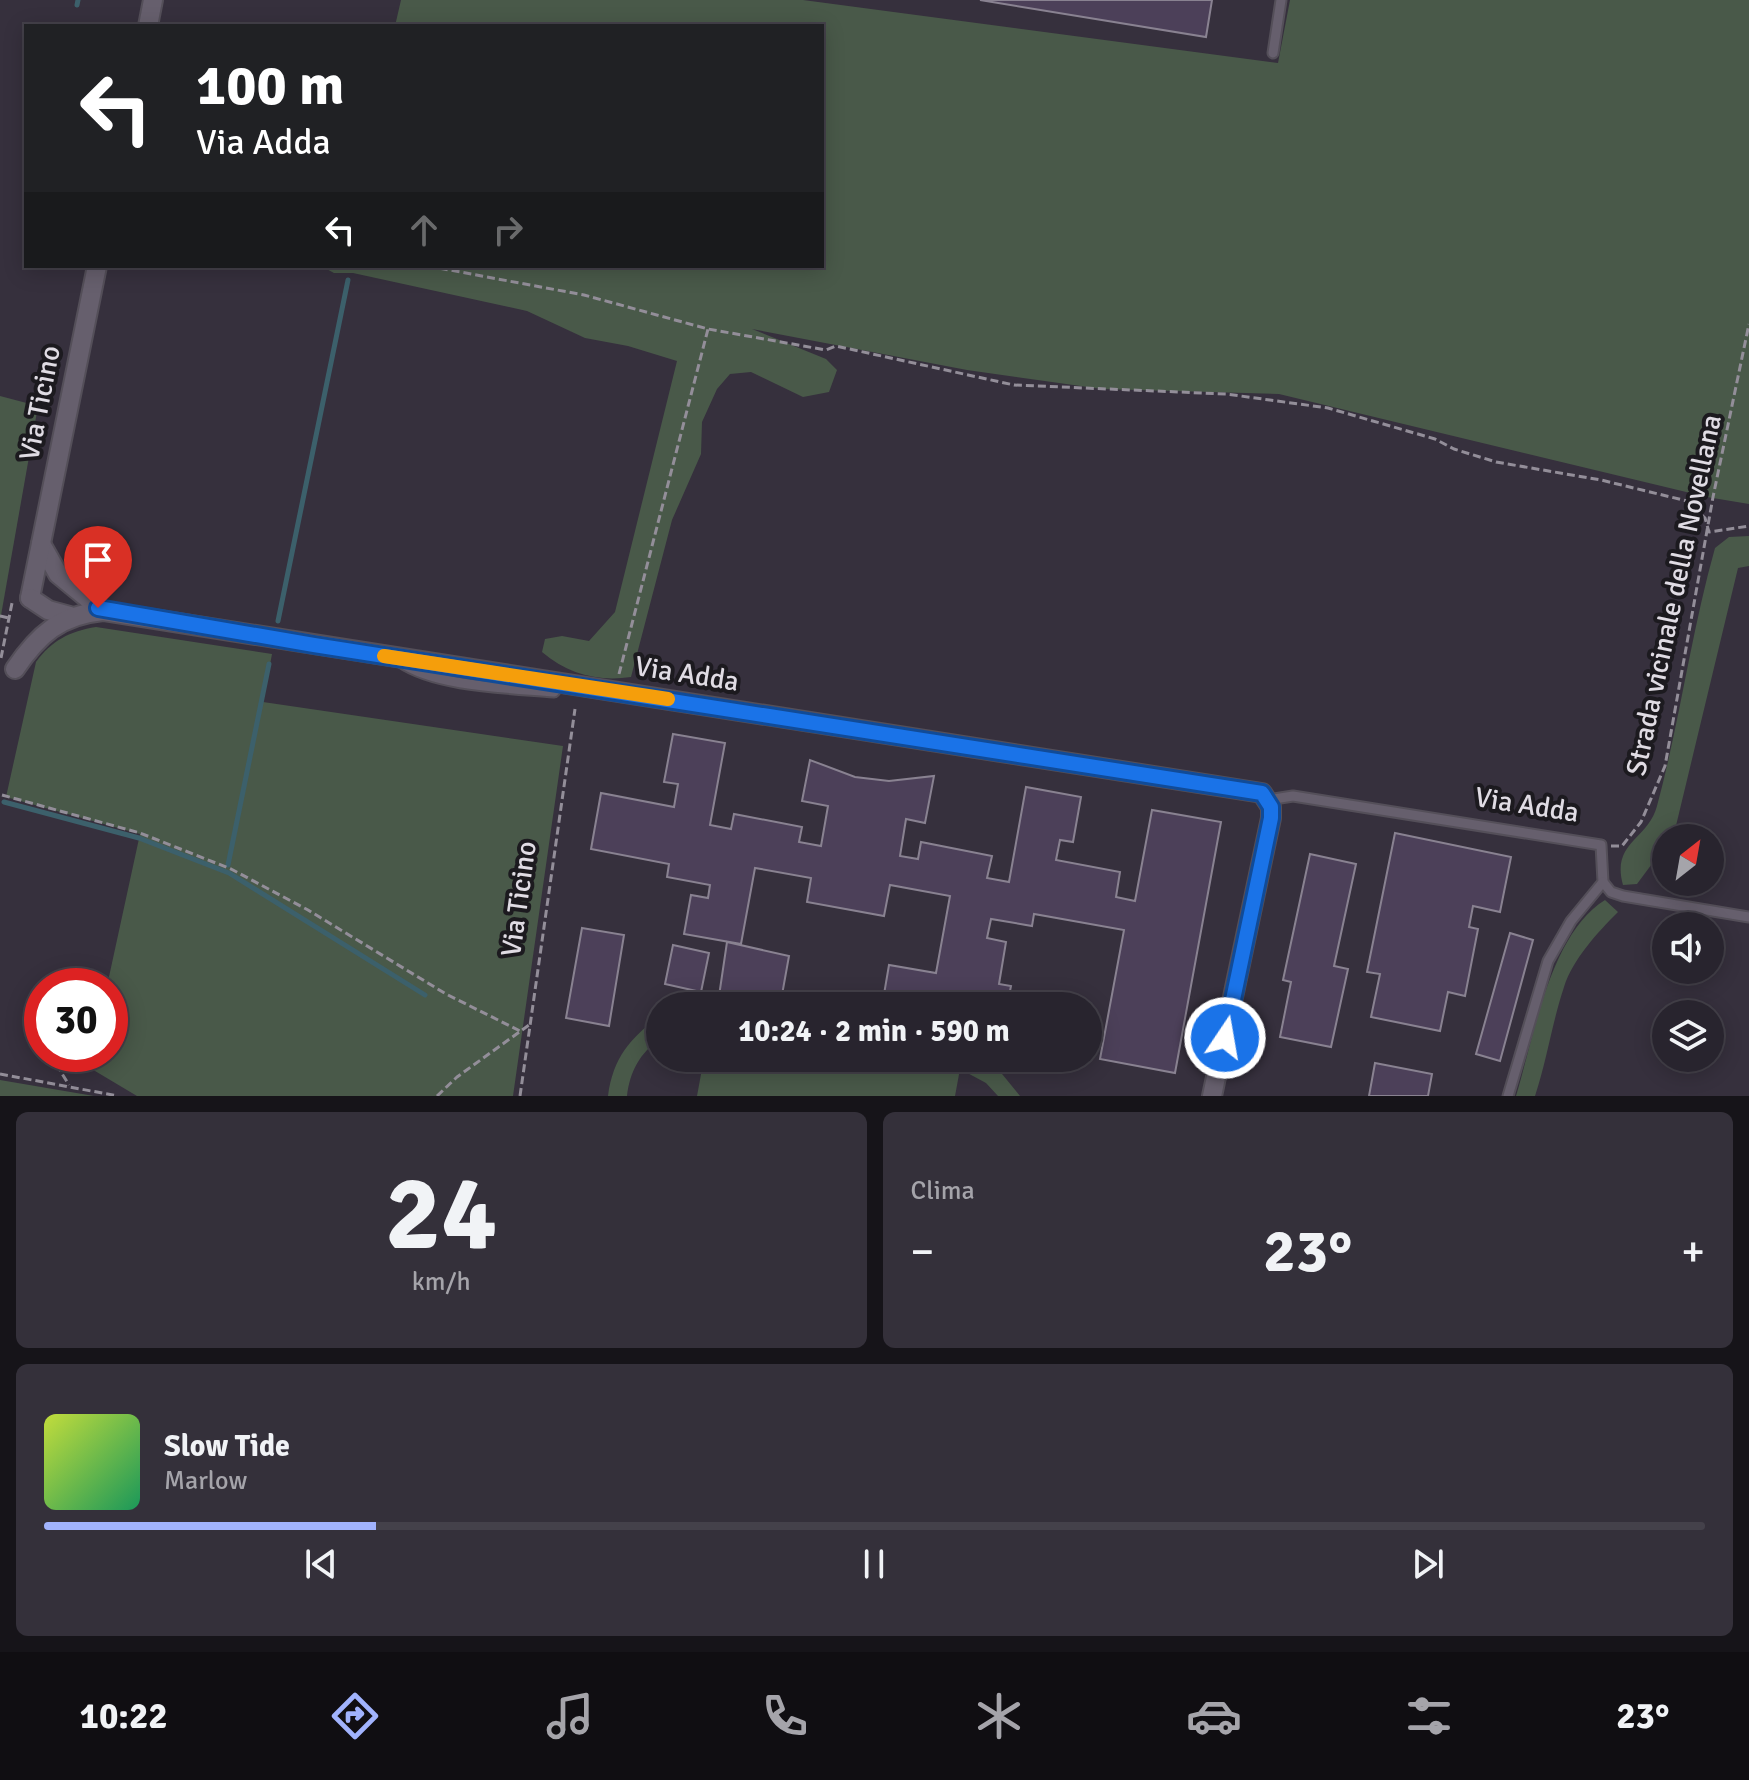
<!DOCTYPE html>
<html lang="it">
<meta charset="utf-8">
<style>
body{margin:0;font-family:Signika,sans-serif;background:#34303a;color:#f1f3f6;height:100vh;display:flex;flex-direction:column;font-size:30px;white-space:nowrap}
*{box-sizing:border-box;margin:0}
p{font-size:26px;color:#a5a4aa}
.icon{flex:none;width:44px;height:44px;fill:none;stroke:currentColor;stroke-width:2;stroke-linecap:round;stroke-linejoin:round}
.map{position:relative;height:1096px;overflow:hidden}
.sheet{display:flex;flex-direction:column;gap:16px;padding:16px;background:#161419;flex:1}
.sheet>*{flex:none}
.top-card{position:absolute;left:24px;top:24px;width:800px;height:244px;border-radius:0px;box-shadow:0 4px 20px #0003,0 0 0 2px #44414a;background:#202124;color:#fff;overflow:hidden}
.needle{width:52px;rotate:31deg}
.controls{position:absolute;left:1652px;top:824px;display:grid;gap:16px}
.controls a{display:grid;place-items:center;width:72px;height:72px;border-radius:50%;background:#28242e;box-shadow:0 4px 20px #0003,0 0 0 2px #44414a;font-size:40px}
.speed{position:absolute;left:24px;top:968px;display:flex;gap:16px;font-size:40px;font-weight:700;text-align:center}
.speed>*{display:grid;place-content:center;width:104px;height:104px;border-radius:50%;background:#28242e;box-shadow:0 4px 20px #0003,0 0 0 2px #44414a;line-height:1}
.speed .limit{border:12px solid #d22;background:#fff;color:#111}
.pin{position:absolute;display:grid;place-items:center;width:68px;height:68px;color:#fff;margin:-82px -34px;border-radius:50% 50% 50% 0;rotate:-45deg;box-shadow:0 0 8px #0007}
.pin .icon{rotate:45deg}
.me{position:absolute;width:88px;margin:-44px;rotate:12deg;stroke-linejoin:round;filter:drop-shadow(0 0 6px #0008)}
.turn{display:flex;align-items:center;gap:28px;height:168px;padding:0 40px;font-size:36px}
.turn .icon{width:104px;height:104px;stroke-width:2.5}
.turn b{display:block;font-size:56px;line-height:68px}
.lanes{display:flex;align-items:center;height:76px;padding:0 40px;background:#0003;justify-content:center;gap:40px;direction:ltr}
.lanes .off{opacity:.35}
.big{font-size:60px;font-weight:700;line-height:1.1}
.sheet .tile{flex:1;display:flex;flex-direction:column;justify-content:center;gap:12px;min-width:0;padding:0 28px;border-radius:12px;background:#34303a}
.sheet .dial{align-items:center;gap:0}
.dial b{font-size:104px;line-height:1}
.song{display:flex;align-items:center;gap:24px}
.cover{width:96px;height:96px;border-radius:12px;background:linear-gradient(135deg,hsl(70 70% 55%),hsl(150 70% 35%))}
.played{height:8px;border-radius:4px;background:linear-gradient(90deg,#a1b3fd 20%,#44414a 20%)}
.keys{display:flex;justify-content:space-around;direction:ltr}
.heat{display:flex;justify-content:space-between;align-items:center;font-size:44px;direction:ltr}
.sheet .tiles{flex:1;display:grid;gap:16px;grid-template-columns:1fr 1fr}
.tile:last-child{grid-column:span 2}
.trip{position:absolute;left:646px;top:992px;width:456px;height:80px;border-radius:40px;background:#28242e;box-shadow:0 4px 20px #0003,0 0 0 2px #44414a;font-weight:700;line-height:80px;text-align:center}
.tabs{display:flex;height:128px;justify-content:space-around;align-items:center;background:#100e12;color:#a5a4aa}
.tabs .icon{width:56px;height:56px}
.tabs .on{color:#a1b3fd}
.tabs b{font-size:36px;color:#f1f3f6}
.map>svg:first-child{display:block}
.green{fill:#495949}
.lines{fill:none;stroke-linecap:round;stroke-linejoin:round}
.stream{stroke:#3c606b;stroke-width:5}
.building{fill:#4c4059;stroke:#898291;stroke-width:2}
.service-casing{stroke:#544f59;stroke-width:13}
.minor-casing{stroke:#544f59;stroke-width:22}
.path{stroke:#938e99;stroke-width:3;stroke-dasharray:8 4;stroke-linecap:butt}
.service{stroke:#665f6d;stroke-width:9}
.minor{stroke:#665f6d;stroke-width:18}
.route-casing{stroke:#114b97;stroke-width:20}
.route{stroke:#1a73e8;stroke-width:14}
.slow{stroke:#f59e0b;stroke-width:14}
.labels{text-anchor:middle;dominant-baseline:central;stroke-width:8;stroke-linejoin:round;paint-order:stroke}
.street-label{font-size:28px;fill:#e0dce4;stroke:#1c1a1f}
</style>
<div class="map">
<svg width="1749" height="1096" viewBox="0 0 1749 1096">
<rect width="100%" height="100%" fill="#36303d"/>
<g class="green">
<path d="M401,0H803L1278,63L1290,0H1749V504L1707,497L1279,394L1102,389L967,370L752,329L826,359L837,370L829,392L803,397L751,372L730,374L717,389L702,422L701,454L672,520L631,677C598,682 568,674 542,652L545,639L562,636L589,641L615,612L677,361L628,346L585,338L527,311L353,273H334L321,266H822V26H395Z"/>
<polygon points="0,396 38,406 0,621"/>
<path d="M1749,536V566L1738,568L1674,834L1666,838V845L1637,884L1623,885C1611,842 1648,840 1657,806C1680,721 1691,633 1715,548L1729,537Z"/>
<path d="M96,627L272,654L263,702L563,746L513,1096H137L90,1068L93,1054H110L107,986L140,834L6,797L36,662C51,641 70,631 96,627Z"/>
<path d="M1605,900L1618,912C1597,933 1573,959 1564,987C1552,1023 1547,1060 1535,1096H1516C1534,1036 1550,934 1605,900Z"/>
<path d="M660,1016V1039C640,1053 630,1071 627,1096H608C613,1058 630,1038 660,1016Z"/>
<polygon points="704,1058 980,1058 998,1069 1020,1096 998,1096 986,1083 960,1069 955,1096 697,1096"/>
<polygon points="0,1080 94,1096 0,1096"/>
</g>
<g class="lines">
<g class="stream">
<polyline points="77,5 78,0"/>
<polyline points="278,621 348,280"/>
<polyline points="4,802 139,838 229,873 425,995"/>
<polyline points="228,865 269,664"/>
</g>
</g>
<g class="building">
<polygon points="980,0 1212,0 1206,37"/>
<polygon points="673,734 725,743 710,825 731,829 734,814 802,827 799,842 821,846 828,806 802,801 810,760 855,777 889,781 934,776 925,823 906,819 900,856 918,859 921,842 992,856 987,878 1009,882 1026,787 1081,797 1073,842 1060,840 1056,860 1120,872 1116,897 1135,901 1152,810 1221,822 1175,1073 1100,1059 1124,930 1034,914 1032,926 991,919 987,938 1006,942 999,984 1011,986 1007,1006 882,1006 889,965 936,973 950,896 890,885 884,916 807,902 811,878 755,868 741,944 684,934 691,895 708,898 710,885 667,877 669,864 591,849 601,793 674,807 678,784 664,782"/>
<polygon points="1395,833 1511,857 1500,912 1473,906 1469,927 1478,929 1465,996 1448,992 1440,1031 1371,1017 1380,974 1367,972"/>
<polygon points="1310,854 1356,864 1334,966 1348,969 1331,1047 1280,1037 1291,982 1283,980"/>
<polygon points="582,928 624,935 609,1026 566,1018"/>
<polygon points="1510,933 1533,940 1500,1061 1476,1054"/>
<polygon points="727,942 789,956 780,1006 719,996"/>
<polygon points="673,945 709,953 701,992 665,984"/>
<polygon points="1375,1063 1432,1074 1428,1096 1369,1096"/>
</g>
<g class="lines">
<defs>
<g id="service">
<polyline points="1273,53 1281,0"/>
<path d="M400,662C436,687 510,688 554,692L561,684"/>
<polyline points="1268,800 1293,796 1601,845 1603,882 1571,921 1548,961 1508,1096"/>
<polyline points="1603,882 1611,892 1623,896 1749,917"/>
</g>
<g id="minor">
<polyline points="148,26 153,0"/>
<polyline points="41,544 58,574 103,611"/>
<polyline points="30,598 97,266"/>
<polyline points="30,598 48,610 70,616"/>
<path d="M15,669C38,635 60,615 103,611L1262,793L1271,807V818L1212,1096"/>
</g>
</defs>
<use href="#service" class="service-casing"/>
<use href="#minor" class="minor-casing"/>
<g class="path">
<polyline points="428,266 584,295 708,329 826,350 836,346 1014,385 1226,394 1328,408 1435,439 1454,449 1496,462 1601,480 1687,501 1705,518 1709,532 1749,526"/>
<polyline points="0,616 9,618"/>
<polyline points="1,658 12,603"/>
<polyline points="619,674 708,329"/>
<polyline points="2,795 140,833 231,869 308,910 446,994 522,1032"/>
<polyline points="1611,846 1622,846 1641,822 1665,766 1713,497 1749,324"/>
<polyline points="35,1029 42,1040"/>
<polyline points="50,1054 69,1085"/>
<polyline points="0,1074 118,1096"/>
<polyline points="437,1096 457,1077 529,1025"/>
<polyline points="520,1096 575,709"/>
</g>
<use href="#service" class="service"/>
<use href="#minor" class="minor"/>
</g>
<g class="lines">
<defs>
<polyline id="route" points="98,608 314,645 1262,793 1271,807 1271,818 1225,1038"/>
</defs>
<use href="#route" class="route-casing"/>
<use href="#route" class="route"/>
<polyline class="slow" points="384,656 668,699"/>
</g>
<g class="labels">
<g class="street-label">
<text transform="translate(40 403) rotate(-79)">Via Ticino</text>
<text transform="translate(1674 595) rotate(-78)">Strada vicinale della Novellana</text>
<text transform="translate(687 674) rotate(9)">Via Adda</text>
<text transform="translate(1527 805) rotate(9)">Via Adda</text>
<text transform="translate(519 899) rotate(-82)">Via Ticino</text>
</g>
</g>
</svg>
<div class="controls">
<a><svg class="needle" viewBox="-14 -14 28 28"><path d="M0-13l5 13h-10z" fill="#e53935"/><path d="M0 13l5-13h-10z" fill="#a5a4aa"/></svg></a>
<a><svg class="icon" aria-label="sound" viewBox="0 0 24 24"><path d="M4 9h4l5-4v14l-5-4H4zM17 9q2 3 0 6"/></svg></a>
<a><svg class="icon" aria-label="layers" viewBox="0 0 24 24"><path d="M12 4l9 5-9 5-9-5zM3 14l9 5 9-5"/></svg></a>
</div>
<div class="speed"><div class="limit">30</div></div>
<div class="pin" style="left:98px;top:608px;background:#d93025"><svg class="icon" aria-label="arrive" viewBox="0 0 24 24"><path d="M6 21V4h12l-3 4 3 4H6"/></svg></div>
<svg class="me" style="left:1225px;top:1038px" viewBox="-20 -20 40 40"><circle r="17" fill="#1a73e8" stroke="#fff" stroke-width="3"/><path d="M0-11L8 9 0 5-8 9z" fill="#fff"/></svg>
<div class="trip">10:24 · 2 min · 590 m</div>
<div class="top-card">
<div class="turn"><svg class="icon" aria-label="left" viewBox="0 0 24 24"><path d="M17 20v-9H6M10 6l-5 5 5 5"/></svg><div><b>100 m</b>Via Adda</div></div>
<div class="lanes"><svg class="icon" aria-label="left" viewBox="0 0 24 24"><path d="M17 20v-9H6M10 6l-5 5 5 5"/></svg><svg class="icon off" aria-label="ahead" viewBox="0 0 24 24"><path d="M12 20V5M6 11l6-6 6 6"/></svg><svg class="icon off" aria-label="right" viewBox="0 0 24 24"><path d="M7 20v-9h11M14 6l5 5-5 5"/></svg></div>
</div>
</div>
<section class="sheet">
<div class="tiles">
<div class="tile dial"><b>24</b><p>km/h</p></div>
<div class="tile"><p>Clima</p>
<div class="heat"><a>−</a><b class="big">23°</b><a>+</a></div>
</div>
<div class="tile">
<div class="song"><i class="cover"></i><div><b>Slow Tide</b><p>Marlow</p></div></div>
<div class="played"></div>
<div class="keys"><svg class="icon" aria-label="previous" viewBox="0 0 24 24"><path d="M18 5L8 12l10 7zM5 5v14"/></svg><svg class="icon" aria-label="pause" viewBox="0 0 24 24"><path d="M8 5v14M16 5v14"/></svg><svg class="icon" aria-label="next" viewBox="0 0 24 24"><path d="M6 5l10 7-10 7zM19 5v14"/></svg></div>
</div>
</div>
</section>
<nav class="tabs">
<b>10:22</b>
<svg class="icon on" aria-label="directions" viewBox="0 0 24 24"><path d="M12 3l9 9-9 9-9-9zM9 14v-3h6M13 9l2 2-2 2"/></svg>
<svg class="icon" aria-label="music" viewBox="0 0 24 24"><path d="M9 18V5l10-2v13"/><circle cx="6" cy="18" r="3"/><circle cx="16" cy="16" r="3"/></svg>
<svg class="icon" aria-label="phone" viewBox="0 0 24 24"><path d="M5 4h4l2 5-3 2q2 4 5 5l2-3 5 2v4C11 20 4 13 5 4z"/></svg>
<svg class="icon" aria-label="climate" viewBox="0 0 24 24"><path d="M12 3v18M4 7l16 10M4 17L20 7"/></svg>
<svg class="icon" aria-label="car" viewBox="0 0 24 24"><path d="M5 17H2v-5l4-1 3-4h7l3 4 3 1v5h-3M9 17h6M6 11h13"/><circle cx="7" cy="17" r="2"/><circle cx="17" cy="17" r="2"/></svg>
<svg class="icon" aria-label="filters" viewBox="0 0 24 24"><path d="M4 7h16M4 17h16"/><circle cx="9" cy="7" r="2"/><circle cx="15" cy="17" r="2"/></svg>
<b>23°</b>
</nav>
